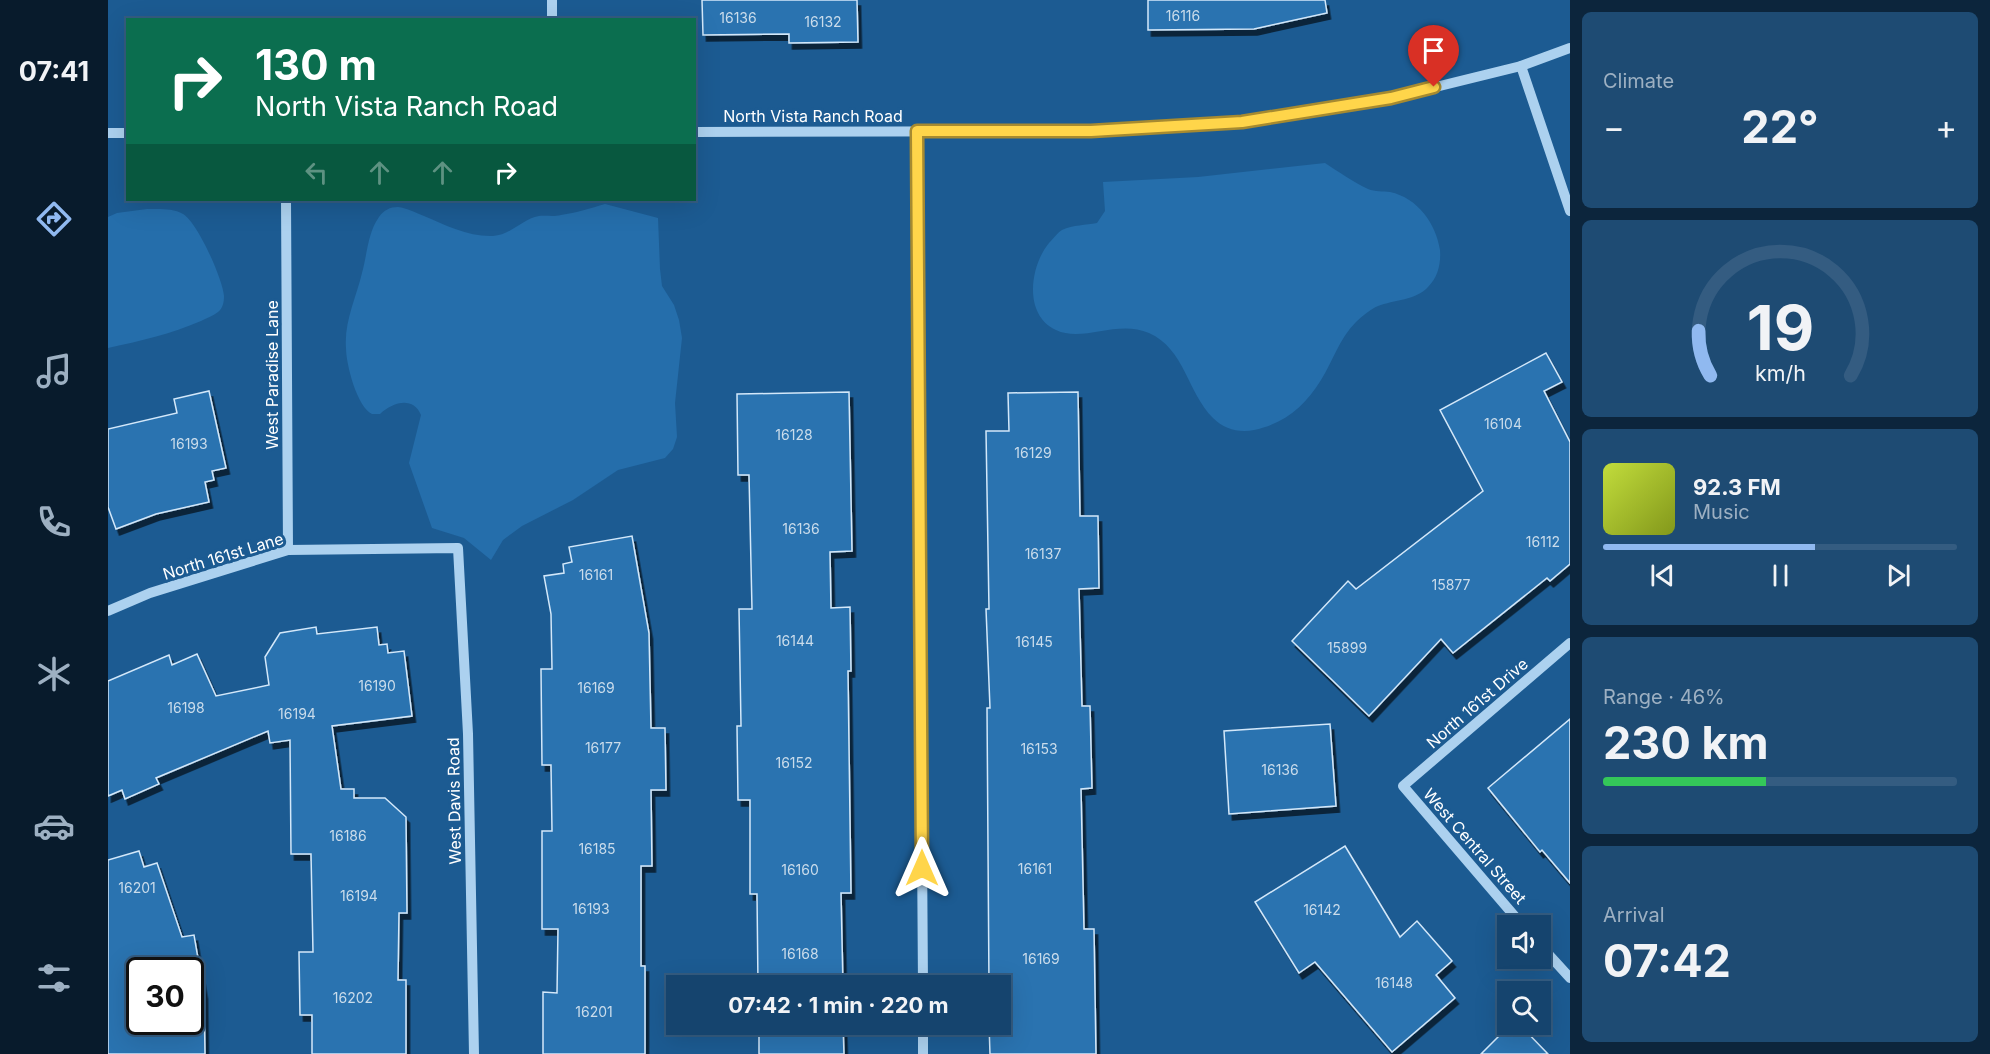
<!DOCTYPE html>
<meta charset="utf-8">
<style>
body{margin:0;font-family:Inter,sans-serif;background:#1e4b73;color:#f1f3f6;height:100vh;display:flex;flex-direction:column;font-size:22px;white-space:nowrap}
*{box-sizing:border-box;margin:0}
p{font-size:20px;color:#9db0c2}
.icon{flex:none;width:33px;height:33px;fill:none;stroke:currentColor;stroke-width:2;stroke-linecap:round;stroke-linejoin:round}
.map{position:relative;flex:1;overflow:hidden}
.panel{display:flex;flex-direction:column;gap:12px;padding:12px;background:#0c253c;width:420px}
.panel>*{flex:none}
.top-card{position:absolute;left:18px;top:18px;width:570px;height:183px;border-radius:0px;box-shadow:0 6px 24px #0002,0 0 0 2px #345c81;background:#0b6e4f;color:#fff;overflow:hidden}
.fabs{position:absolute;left:1389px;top:915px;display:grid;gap:12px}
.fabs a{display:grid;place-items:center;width:54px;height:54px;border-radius:0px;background:#15446e;box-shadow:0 6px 24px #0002,0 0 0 2px #345c81;font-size:30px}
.speed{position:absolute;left:18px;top:957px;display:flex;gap:12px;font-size:30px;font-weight:700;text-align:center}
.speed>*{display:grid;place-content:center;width:78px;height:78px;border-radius:50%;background:#15446e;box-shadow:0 6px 24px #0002,0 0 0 2px #345c81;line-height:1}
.speed .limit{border:3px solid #111;border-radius:9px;background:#fff;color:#111}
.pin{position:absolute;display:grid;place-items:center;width:51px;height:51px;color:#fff;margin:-62px -26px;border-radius:50% 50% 50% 0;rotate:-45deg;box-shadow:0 0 6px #0007}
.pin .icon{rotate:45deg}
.me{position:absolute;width:66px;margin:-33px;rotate:0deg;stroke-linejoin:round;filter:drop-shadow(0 0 4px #0008)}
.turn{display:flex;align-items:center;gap:21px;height:126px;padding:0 30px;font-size:27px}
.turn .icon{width:78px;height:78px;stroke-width:2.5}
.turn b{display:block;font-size:42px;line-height:51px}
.lanes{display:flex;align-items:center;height:57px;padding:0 30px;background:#0003;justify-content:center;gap:30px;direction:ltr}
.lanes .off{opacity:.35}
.big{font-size:45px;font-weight:700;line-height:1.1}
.panel .widget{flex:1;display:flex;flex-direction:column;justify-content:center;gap:9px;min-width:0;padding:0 21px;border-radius:9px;background:#1e4b73}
.panel .dial{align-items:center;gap:0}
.dial svg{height:156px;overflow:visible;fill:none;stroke:#345c81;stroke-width:7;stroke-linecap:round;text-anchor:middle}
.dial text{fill:#f1f3f6;stroke:none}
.song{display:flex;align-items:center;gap:18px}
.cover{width:72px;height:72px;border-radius:9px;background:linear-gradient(135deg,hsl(70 70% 55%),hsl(70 70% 35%))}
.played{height:6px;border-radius:3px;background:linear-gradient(90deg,#90b9f0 60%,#345c81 60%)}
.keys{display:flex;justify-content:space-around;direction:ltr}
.heat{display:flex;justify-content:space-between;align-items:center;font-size:33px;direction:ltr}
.charge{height:9px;border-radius:4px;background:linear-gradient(90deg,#34c759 46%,#345c81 0)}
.trip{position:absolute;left:558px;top:975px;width:345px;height:60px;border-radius:0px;background:#15446e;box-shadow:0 6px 24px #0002,0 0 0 2px #345c81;font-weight:700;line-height:60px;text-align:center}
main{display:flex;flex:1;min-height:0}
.tabs{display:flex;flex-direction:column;width:108px;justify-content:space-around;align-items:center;background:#081b2c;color:#9db0c2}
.tabs .icon{width:42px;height:42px}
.tabs .current{color:#90b9f0}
.tabs b{font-size:27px;color:#f1f3f6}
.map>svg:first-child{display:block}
.grass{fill:#256eab}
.building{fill:#2b73b0;stroke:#d3e8fa;stroke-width:1.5;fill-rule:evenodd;filter:url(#shadow)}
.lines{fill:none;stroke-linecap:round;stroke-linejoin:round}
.minor{stroke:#acd1ef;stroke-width:10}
.route-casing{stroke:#a68a30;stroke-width:15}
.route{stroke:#ffd54a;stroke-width:10}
.labels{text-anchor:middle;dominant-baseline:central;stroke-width:6;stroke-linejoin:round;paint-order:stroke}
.number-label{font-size:14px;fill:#cadceb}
.street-label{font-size:16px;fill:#fff;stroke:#1c5b92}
</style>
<main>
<nav class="tabs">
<b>07:41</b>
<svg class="icon current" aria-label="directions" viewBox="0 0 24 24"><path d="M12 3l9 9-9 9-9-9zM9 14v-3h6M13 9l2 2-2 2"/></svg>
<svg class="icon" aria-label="music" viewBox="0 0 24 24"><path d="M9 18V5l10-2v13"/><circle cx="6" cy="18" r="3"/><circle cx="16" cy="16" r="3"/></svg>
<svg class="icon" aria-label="phone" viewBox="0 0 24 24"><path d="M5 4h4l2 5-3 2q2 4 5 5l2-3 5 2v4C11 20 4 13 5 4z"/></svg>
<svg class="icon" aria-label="climate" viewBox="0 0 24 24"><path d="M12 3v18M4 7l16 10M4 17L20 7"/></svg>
<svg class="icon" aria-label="car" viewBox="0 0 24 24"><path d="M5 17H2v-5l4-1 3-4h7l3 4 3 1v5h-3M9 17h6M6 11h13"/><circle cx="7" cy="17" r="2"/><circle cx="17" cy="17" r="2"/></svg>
<svg class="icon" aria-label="filters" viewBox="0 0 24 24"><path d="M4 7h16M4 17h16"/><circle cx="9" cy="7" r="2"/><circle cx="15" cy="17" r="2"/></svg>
</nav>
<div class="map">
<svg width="1462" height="1054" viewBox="0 0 1462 1054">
<defs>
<filter id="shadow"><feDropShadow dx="3.5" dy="6" stdDeviation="0" flood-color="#0009"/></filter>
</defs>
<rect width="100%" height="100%" fill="#1c5b92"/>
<g class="grass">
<path d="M1217,163C1231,172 1245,182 1260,189C1267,192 1275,191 1282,192C1310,198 1328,224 1332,250C1333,264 1330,277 1320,287C1309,300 1285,300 1270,306C1263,309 1253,317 1248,322C1231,339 1225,361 1213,380C1196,407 1177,423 1146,430C1131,433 1116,429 1105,418C1079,392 1077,349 1041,333C1009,319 975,343 948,330C915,315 922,266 941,243C945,239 949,233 954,230C965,225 978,225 989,223L997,211L995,182L1090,177Z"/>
<path d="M497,204L550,218L552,269L554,286L566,305L571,320L574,338L567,403L569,437L565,449L557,458L510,470L465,500L414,526L395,540L383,560L356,538L324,528L301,463L313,415C305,396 285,402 272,414H264C249,407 238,364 238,348C236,322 248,298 254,273C259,255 260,232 271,217C276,210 282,207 290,207C299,208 308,213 316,216C337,225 361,237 385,236C403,235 414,219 431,216C438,215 445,217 453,215C468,213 483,208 497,204Z"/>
<path d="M39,209C51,209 65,208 75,214C90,223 115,280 116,296C116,302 115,308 110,312C105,316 98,318 93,321C63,334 32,341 0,348V217L9,213Z"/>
</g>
<g class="building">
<polygon points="594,0 749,0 750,42 681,43 681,34 595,35"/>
<polygon points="1040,0 1217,0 1219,13 1146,29 1040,30"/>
<polygon points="1438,353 1454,382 1436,391 1462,442 1462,564 1442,581 1439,578 1345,653 1333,639 1261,716 1184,641 1240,581 1248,589 1375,491 1332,410"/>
<polygon points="101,391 118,468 104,471 106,480 97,482 101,502 48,514 8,529 0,507 0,429 69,413 66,399"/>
<polygon points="741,392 744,551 722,552 723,608 742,607 743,671 740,671 743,893 733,893 735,986 650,986 649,894 642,894 642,800 630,800 629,726 633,726 631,609 644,609 641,475 630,475 629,394"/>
<polygon points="970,392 972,516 990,516 991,588 971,589 974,706 982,706 984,788 973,789 976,929 986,929 988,1054 882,1054 881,1024 892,1024 892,986 881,986 879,708 882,708 878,609 881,609 878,431 901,431 900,393"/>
<polygon points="524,536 541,633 543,728 557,728 558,790 543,790 544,866 533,866 533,966 537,966 537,1054 435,1054 435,992 449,993 450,929 434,929 434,831 444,831 443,765 434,765 433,669 444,669 443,614 436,576 456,573 455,564 464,562 461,547"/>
<polygon points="208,627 209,634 269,627 271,645 279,644 280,653 296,651 304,716 224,726 233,789 246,789 246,798 277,798 298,817 299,913 291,913 290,980 298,980 298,1054 204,1054 204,1015 192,1015 191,952 205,952 203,854 183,854 182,740 162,743 160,731 48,778 51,784 17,799 14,790 0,796 0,681 61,655 64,665 89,654 108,696 161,685 157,657 172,633"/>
<polygon points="1462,719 1462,883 1434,850 1432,852 1380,788"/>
<polygon points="1222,724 1228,806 1121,814 1116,731"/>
<polygon points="1237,846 1292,937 1309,921 1344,961 1328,975 1347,998 1284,1052 1207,962 1191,973 1147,902"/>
<path d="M31,851L36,867L49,863L74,937L86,935L96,993L97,1054H0V860ZM32,970H82V1022H32Z"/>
<polygon points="651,1024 735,1024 736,1054 651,1054"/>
<polygon points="1403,1024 1411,1024 1440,1054 1373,1054"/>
</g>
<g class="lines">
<g class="minor">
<polyline points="444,0 444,20"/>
<polyline points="1413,66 1462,211"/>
<polyline points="809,131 815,986"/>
<polyline points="586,132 983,131 1133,122 1283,98 1413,66 1462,48"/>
<polyline points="0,133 20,133"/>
<polyline points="178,200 180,550"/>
<polyline points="0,611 42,593 180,550 350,548 360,734 366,1054"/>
<polyline points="1415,926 1295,786 1462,643"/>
<polyline points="1432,945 1462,978"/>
<polyline points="815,1024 815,1054"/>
</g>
</g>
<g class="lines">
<defs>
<polyline id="route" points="814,868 809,131 983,131 1134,122 1283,98 1326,87"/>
</defs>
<use href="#route" class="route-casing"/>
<use href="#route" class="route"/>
</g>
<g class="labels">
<g class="number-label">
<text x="1075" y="15">16116</text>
<text x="630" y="17">16136</text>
<text x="715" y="21">16132</text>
<text x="1395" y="423">16104</text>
<text x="686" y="434">16128</text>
<text x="81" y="443">16193</text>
<text x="925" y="452">16129</text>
<text x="693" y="528">16136</text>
<text x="1435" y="541">16112</text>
<text x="935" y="553">16137</text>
<text x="488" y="574">16161</text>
<text x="1343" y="584">15877</text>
<text x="687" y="640">16144</text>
<text x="926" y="641">16145</text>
<text x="1239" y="647">15899</text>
<text x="269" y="685">16190</text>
<text x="488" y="687">16169</text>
<text x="78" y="707">16198</text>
<text x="189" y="713">16194</text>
<text x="495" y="747">16177</text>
<text x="931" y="748">16153</text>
<text x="686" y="762">16152</text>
<text x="1172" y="769">16136</text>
<text x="240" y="835">16186</text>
<text x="489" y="848">16185</text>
<text x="927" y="868">16161</text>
<text x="692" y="869">16160</text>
<text x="29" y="887">16201</text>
<text x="251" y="895">16194</text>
<text x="483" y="908">16193</text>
<text x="1214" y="909">16142</text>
<text x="692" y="953">16168</text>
<text x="933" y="958">16169</text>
<text x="1286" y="982">16148</text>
<text x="245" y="997">16202</text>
<text x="486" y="1011">16201</text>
</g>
<g class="street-label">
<text x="705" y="116">North Vista Ranch Road</text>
<text transform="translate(164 375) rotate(-90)">West Paradise Lane</text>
<text transform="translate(115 556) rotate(-17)">North 161st Lane</text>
<text transform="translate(1369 703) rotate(-41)">North 161st Drive</text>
<text transform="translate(346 801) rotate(-91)">West Davis Road</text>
<text transform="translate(1367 846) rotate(49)">West Central Street</text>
</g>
</g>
</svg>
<div class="fabs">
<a><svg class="icon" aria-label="sound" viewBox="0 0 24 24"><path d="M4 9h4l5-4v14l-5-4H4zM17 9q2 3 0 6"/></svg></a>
<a><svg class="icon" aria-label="search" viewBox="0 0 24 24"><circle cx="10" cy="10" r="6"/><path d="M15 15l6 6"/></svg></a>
</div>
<div class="speed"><div class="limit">30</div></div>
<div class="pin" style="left:1326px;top:87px;background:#d93025"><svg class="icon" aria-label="arrive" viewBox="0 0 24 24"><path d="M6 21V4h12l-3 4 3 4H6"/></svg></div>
<svg class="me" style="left:814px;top:868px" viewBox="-20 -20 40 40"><path d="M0-17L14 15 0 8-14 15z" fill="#ffd54a" stroke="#fff" stroke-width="4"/></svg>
<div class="trip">07:42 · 1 min · 220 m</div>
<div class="top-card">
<div class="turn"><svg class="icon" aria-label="right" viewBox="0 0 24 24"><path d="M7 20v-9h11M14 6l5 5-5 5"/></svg><div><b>130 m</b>North Vista Ranch Road</div></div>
<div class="lanes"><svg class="icon off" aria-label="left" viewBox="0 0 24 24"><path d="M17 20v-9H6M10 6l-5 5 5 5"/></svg><svg class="icon off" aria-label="ahead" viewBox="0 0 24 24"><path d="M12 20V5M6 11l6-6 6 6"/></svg><svg class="icon off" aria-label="ahead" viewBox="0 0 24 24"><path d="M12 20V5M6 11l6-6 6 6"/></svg><svg class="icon" aria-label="right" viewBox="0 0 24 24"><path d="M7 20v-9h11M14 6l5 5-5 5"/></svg></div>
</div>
</div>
<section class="panel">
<div class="widget"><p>Climate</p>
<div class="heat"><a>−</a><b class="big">22°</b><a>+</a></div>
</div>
<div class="widget dial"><svg viewBox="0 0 100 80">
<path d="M14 69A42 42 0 1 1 86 69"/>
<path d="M14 69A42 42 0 0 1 8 46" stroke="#90b9f0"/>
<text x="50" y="56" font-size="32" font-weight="700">19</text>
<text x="50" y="72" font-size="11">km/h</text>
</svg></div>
<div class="widget">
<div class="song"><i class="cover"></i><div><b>92.3 FM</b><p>Music</p></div></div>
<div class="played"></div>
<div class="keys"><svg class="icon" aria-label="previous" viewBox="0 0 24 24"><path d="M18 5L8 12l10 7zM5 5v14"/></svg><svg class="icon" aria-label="pause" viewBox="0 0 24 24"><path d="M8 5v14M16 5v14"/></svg><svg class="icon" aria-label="next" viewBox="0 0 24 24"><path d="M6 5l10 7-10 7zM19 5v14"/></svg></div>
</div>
<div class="widget"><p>Range · 46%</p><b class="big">230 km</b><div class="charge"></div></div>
<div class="widget"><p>Arrival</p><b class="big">07:42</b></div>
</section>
</main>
